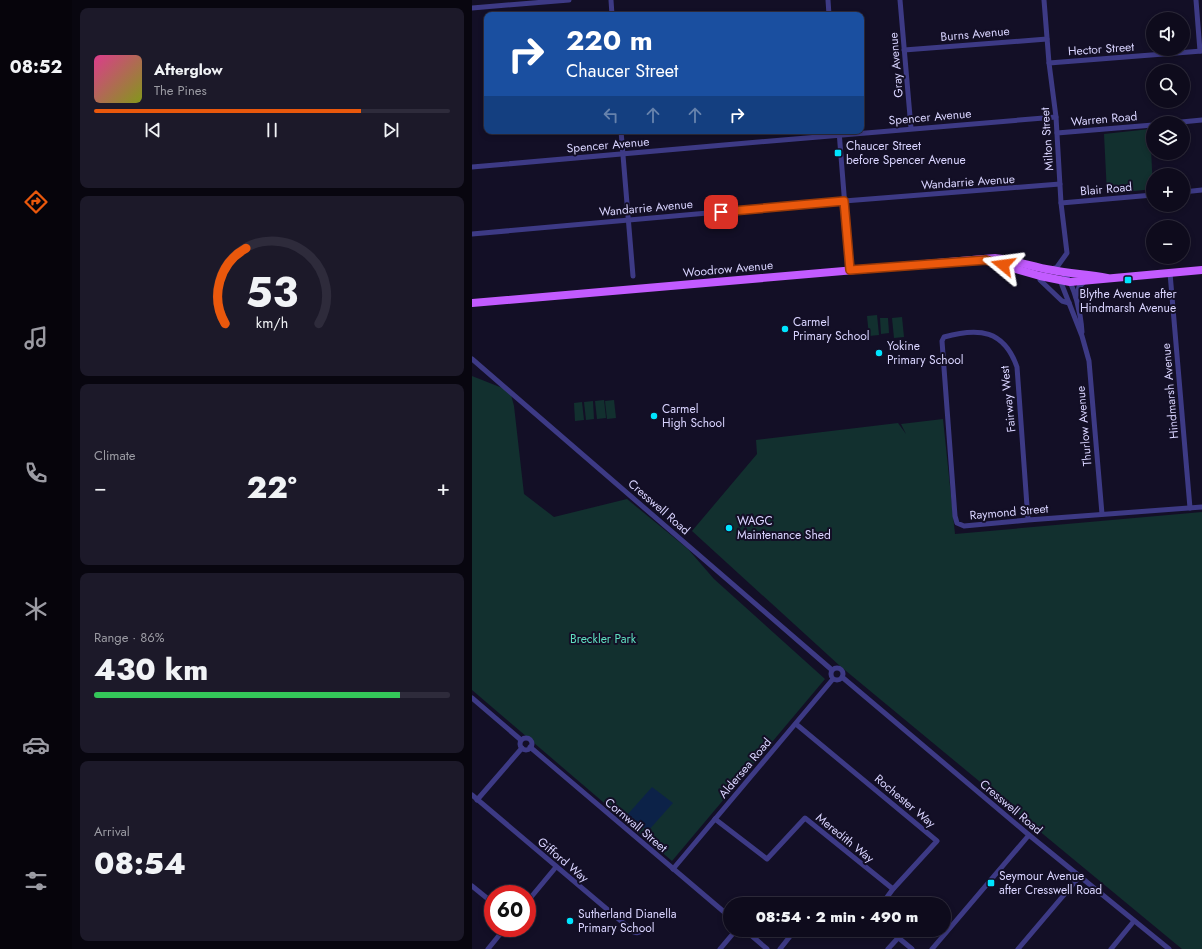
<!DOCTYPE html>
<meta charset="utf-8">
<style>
body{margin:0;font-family:Jost,sans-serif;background:#1c1929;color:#f1f3f6;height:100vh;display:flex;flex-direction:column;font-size:15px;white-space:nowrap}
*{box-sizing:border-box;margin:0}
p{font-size:13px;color:#9b9ba3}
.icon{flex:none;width:22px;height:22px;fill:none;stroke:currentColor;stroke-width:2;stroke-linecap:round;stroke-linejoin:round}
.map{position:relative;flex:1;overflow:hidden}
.sheet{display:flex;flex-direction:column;gap:8px;padding:8px;background:#08060f;width:400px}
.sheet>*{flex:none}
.hud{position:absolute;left:12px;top:12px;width:380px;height:122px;border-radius:8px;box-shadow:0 2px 6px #0003,0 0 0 1px #2e2b3b;background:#1a4fa0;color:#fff;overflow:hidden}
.buttons{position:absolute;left:674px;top:12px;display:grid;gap:8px}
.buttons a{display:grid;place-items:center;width:44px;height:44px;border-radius:50%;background:#0e0b1c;box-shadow:0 2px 6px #0003,0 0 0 1px #2e2b3b;font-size:20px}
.speed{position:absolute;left:12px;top:885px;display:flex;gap:8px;font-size:20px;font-weight:700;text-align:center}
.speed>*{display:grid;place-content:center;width:52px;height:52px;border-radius:50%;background:#0e0b1c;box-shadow:0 2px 6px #0003,0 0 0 1px #2e2b3b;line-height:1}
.speed .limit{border:6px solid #d22;background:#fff;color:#111}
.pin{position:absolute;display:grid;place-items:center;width:34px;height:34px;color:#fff;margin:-17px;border-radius:8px;box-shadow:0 2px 6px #0006}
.me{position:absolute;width:44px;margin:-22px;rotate:286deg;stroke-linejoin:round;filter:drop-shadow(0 0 3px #0008)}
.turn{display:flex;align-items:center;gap:14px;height:84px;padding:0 16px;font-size:18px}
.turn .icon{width:52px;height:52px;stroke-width:2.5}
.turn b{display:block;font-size:28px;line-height:34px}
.lanes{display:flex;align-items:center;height:38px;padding:0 16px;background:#0003;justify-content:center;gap:20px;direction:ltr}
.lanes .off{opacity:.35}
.big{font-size:30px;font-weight:800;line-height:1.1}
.sheet .card{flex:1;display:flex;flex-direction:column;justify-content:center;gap:6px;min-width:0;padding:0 14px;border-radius:8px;background:#1c1929}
.sheet .dial{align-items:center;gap:0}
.dial svg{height:104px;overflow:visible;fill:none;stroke:#2e2b3b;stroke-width:7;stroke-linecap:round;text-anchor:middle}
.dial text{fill:#f1f3f6;stroke:none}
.song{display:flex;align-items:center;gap:12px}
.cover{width:48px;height:48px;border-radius:6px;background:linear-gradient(135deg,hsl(330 70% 55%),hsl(70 70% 35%))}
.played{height:4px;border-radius:2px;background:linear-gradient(90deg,#ea580c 75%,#2e2b3b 75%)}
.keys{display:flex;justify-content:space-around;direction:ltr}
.heat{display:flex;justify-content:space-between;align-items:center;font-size:22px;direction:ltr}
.charge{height:6px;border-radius:3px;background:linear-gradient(90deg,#34c759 86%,#2e2b3b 0)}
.trip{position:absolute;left:251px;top:897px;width:228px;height:40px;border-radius:20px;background:#0e0b1c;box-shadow:0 2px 6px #0003,0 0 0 1px #2e2b3b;font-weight:800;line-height:40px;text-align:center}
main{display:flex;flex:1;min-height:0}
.tabs{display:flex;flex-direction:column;width:72px;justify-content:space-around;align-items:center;background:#06040b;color:#9b9ba3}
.tabs .icon{width:28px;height:28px}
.tabs .on{color:#ea580c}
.tabs b{font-size:18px;color:#f1f3f6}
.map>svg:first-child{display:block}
.green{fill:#12302f}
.water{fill:#0c2248}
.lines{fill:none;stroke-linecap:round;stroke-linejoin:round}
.street{stroke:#3d3a85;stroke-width:5}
.primary{stroke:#c25bff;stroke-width:8}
.route-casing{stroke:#983908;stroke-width:10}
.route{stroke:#ea580c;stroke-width:7}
.poi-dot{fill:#00e5ff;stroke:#130f26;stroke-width:1.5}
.labels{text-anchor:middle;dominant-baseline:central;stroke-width:4;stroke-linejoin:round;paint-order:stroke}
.street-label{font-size:12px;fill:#d9d4ff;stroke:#130f26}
.poi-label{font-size:12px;fill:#d9d4ff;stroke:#130f26;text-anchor:start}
.park-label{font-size:12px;fill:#5fe0c0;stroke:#130f26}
</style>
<main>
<nav class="tabs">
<b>08:52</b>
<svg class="icon on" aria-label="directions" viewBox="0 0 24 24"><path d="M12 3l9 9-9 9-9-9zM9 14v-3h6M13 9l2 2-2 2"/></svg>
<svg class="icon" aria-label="music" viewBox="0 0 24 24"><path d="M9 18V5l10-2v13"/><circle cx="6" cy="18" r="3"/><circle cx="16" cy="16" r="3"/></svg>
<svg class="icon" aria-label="phone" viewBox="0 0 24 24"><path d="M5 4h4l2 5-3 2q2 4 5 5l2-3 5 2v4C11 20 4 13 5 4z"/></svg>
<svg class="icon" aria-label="climate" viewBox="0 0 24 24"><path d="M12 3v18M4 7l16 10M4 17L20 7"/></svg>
<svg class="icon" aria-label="car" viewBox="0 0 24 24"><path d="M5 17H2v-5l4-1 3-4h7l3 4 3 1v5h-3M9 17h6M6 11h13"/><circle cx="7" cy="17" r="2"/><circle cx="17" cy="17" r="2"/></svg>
<svg class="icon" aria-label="filters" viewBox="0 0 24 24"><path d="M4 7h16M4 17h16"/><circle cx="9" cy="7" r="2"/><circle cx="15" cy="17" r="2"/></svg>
</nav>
<section class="sheet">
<div class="card">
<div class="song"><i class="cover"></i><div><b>Afterglow</b><p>The Pines</p></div></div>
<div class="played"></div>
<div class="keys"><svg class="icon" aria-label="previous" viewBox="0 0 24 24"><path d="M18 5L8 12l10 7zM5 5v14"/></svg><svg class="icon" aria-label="pause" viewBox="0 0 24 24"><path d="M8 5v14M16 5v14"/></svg><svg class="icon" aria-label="next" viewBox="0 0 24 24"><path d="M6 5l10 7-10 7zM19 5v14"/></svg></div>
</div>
<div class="card dial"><svg viewBox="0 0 100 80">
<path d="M14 69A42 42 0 1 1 86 69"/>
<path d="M14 69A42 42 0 0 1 30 11" stroke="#ea580c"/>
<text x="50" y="56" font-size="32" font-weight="700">53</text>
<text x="50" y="72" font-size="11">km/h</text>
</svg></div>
<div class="card"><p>Climate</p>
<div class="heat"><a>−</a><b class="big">22°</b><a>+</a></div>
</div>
<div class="card"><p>Range · 86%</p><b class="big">430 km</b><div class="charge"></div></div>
<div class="card"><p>Arrival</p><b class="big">08:54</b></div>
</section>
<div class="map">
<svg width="730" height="949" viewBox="0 0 730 949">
<rect width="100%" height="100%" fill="#130f26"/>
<g class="green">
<polygon points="678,129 681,189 635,194 632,134"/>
<polygon points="405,315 407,335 397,336 395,316"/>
<polygon points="430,317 432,337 422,338 420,318"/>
<polygon points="408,318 416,318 417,333 409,334"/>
<polygon points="0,376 38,391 42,406 52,494 82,517 155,499 216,549 242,579 353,679 200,861 0,690"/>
<polygon points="132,400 134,418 125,419 123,401"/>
<polygon points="142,400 144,418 135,419 133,401"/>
<polygon points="121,401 122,419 114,420 112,402"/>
<polygon points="110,402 112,420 103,421 102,403"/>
<polygon points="471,419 483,534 730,512 730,949 710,949 368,666 220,531 285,454 284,440 426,423 434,434 429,424"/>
</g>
<polygon class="water" points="180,787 201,803 176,831 156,814"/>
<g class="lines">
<g class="street">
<polyline points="139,0 140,15"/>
<polyline points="356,0 357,15"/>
<polyline points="428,0 439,128"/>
<polyline points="572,0 577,63 584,117 589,203 595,253 585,267 580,269"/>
<polyline points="724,0 728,51"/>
<polyline points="0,8 97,0"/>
<polyline points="432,50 575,39"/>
<polyline points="577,63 730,51"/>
<polyline points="699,123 730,120"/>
<polyline points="149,131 161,276"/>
<polyline points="367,131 378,270"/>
<polyline points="585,133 681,125"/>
<path d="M0,167C195,151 389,132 584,117"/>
<polyline points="711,192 730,190"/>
<polyline points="589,203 681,195"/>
<polyline points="0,234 372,201 588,184"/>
<path d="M591,273C603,283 609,316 610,332"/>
<polyline points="698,273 718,508"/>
<polyline points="568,276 568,280 590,301 597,303"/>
<polyline points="588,280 610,336 617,361 630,514"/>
<polyline points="604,297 607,287 613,281"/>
<polyline points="0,359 360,670"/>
<path d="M556,520L545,367C532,330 507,327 472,337L470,341L483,516L485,523L492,526L556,520L730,507"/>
<circle cx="365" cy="674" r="6"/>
<polyline points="370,677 557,835 697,949"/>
<polyline points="0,698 49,740"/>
<polyline points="324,724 465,841 421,889 410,904"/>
<circle cx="54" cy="744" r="6"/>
<polyline points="58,747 258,917"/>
<path d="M0,795L162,932C166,934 168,933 171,930"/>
<polyline points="5,800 50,748"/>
<polyline points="243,819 295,859 333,818 421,889"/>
<polyline points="201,869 361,679"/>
<polyline points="0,886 21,903"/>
<polyline points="55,902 84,867"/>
<polyline points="273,930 295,949"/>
<polyline points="417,930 440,949"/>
<polyline points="16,949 33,928"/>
<polyline points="248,949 264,930"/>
<polyline points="308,949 323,930"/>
<polyline points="416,949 426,938"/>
<polyline points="460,949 557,835"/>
<polyline points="546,949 608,876"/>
<polyline points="639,949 662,921"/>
</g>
<g class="primary">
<polyline points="516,261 568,276 598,282 730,270"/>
<path d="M0,303L523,258C543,260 561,267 580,270C599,274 617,274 635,278"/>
</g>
</g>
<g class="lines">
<defs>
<polyline id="route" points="249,212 372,201 378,270 514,260 531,265"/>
</defs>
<use href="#route" class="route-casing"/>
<use href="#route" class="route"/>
</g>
<g class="poi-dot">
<rect x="362" y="149" width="8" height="8" rx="2"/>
<rect x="652" y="276" width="8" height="8" rx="2"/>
<circle cx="313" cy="329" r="4"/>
<circle cx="407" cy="353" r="4"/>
<circle cx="182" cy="416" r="4"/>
<circle cx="257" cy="528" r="4"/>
<rect x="515" y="879" width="8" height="8" rx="2"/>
<circle cx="98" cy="921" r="4"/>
</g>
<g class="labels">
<g class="street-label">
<text transform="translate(503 34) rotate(-5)">Burns Avenue</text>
<text transform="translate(629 49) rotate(-4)">Hector Street</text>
<text transform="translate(424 65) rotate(-95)">Gray Avenue</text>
<text transform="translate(458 117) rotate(-5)">Spencer Avenue</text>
<text transform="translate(632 119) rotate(-5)">Warren Road</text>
<text transform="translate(575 139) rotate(-94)">Milton Street</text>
<text transform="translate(136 145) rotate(-5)">Spencer Avenue</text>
<text transform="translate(496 182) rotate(-4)">Wandarrie Avenue</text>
<text transform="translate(634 189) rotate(-5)">Blair Road</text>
<text transform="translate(174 208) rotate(-5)">Wandarrie Avenue</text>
<text transform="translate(256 269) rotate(-5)">Woodrow Avenue</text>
<text transform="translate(698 391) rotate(-95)">Hindmarsh Avenue</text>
<text transform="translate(536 399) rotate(-96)">Fairway West</text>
<text transform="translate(612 426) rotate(-95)">Thurlow Avenue</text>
<text transform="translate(187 507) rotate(41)">Cresswell Road</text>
<text transform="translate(537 512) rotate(-5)">Raymond Street</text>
<text transform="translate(273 768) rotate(-50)">Aldersea Road</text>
<text transform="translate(433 801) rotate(40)">Rochester Way</text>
<text transform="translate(539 807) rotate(40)">Cresswell Road</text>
<text transform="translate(164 825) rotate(40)">Cornwall Street</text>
<text transform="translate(373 838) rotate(39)">Meredith Way</text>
<text transform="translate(91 860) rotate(40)">Gifford Way</text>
</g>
<g class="poi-label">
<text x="374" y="146">Chaucer Street<tspan x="374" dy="14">before Spencer Avenue</tspan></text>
<text x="656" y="294" text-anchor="middle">Blythe Avenue after<tspan x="656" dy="14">Hindmarsh Avenue</tspan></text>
<text x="321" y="322">Carmel<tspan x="321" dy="14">Primary School</tspan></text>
<text x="415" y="346">Yokine<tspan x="415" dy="14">Primary School</tspan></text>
<text x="190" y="409">Carmel<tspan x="190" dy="14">High School</tspan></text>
<text x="265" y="521">WAGC<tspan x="265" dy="14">Maintenance Shed</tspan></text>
<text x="527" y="876">Seymour Avenue<tspan x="527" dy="14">after Cresswell Road</tspan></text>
<text x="106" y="914">Sutherland Dianella<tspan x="106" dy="14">Primary School</tspan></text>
</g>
<g class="park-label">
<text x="131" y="639">Breckler Park</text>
</g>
</g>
</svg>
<div class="buttons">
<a><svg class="icon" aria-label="sound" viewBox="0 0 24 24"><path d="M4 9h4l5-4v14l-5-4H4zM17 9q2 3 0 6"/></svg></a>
<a><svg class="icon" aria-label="search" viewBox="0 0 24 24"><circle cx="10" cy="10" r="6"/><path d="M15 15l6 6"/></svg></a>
<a><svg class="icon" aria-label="layers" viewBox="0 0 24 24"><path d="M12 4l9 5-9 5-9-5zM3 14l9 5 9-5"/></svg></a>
<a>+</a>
<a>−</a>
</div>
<div class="speed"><div class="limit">60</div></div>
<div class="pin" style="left:249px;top:212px;background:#d93025"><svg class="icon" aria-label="arrive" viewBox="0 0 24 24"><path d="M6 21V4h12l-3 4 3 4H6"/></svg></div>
<svg class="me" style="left:531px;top:265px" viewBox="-20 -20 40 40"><path d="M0-17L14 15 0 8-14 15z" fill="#ea580c" stroke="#fff" stroke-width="4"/></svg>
<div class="trip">08:54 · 2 min · 490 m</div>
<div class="hud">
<div class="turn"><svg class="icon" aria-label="right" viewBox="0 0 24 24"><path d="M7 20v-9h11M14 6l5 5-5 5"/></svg><div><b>220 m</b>Chaucer Street</div></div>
<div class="lanes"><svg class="icon off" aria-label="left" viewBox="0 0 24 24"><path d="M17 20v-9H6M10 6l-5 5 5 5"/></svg><svg class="icon off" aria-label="ahead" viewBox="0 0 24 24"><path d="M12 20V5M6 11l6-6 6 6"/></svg><svg class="icon off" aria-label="ahead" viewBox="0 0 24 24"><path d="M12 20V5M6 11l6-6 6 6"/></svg><svg class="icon" aria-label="right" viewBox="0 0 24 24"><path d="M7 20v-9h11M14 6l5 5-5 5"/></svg></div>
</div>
</div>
</main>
